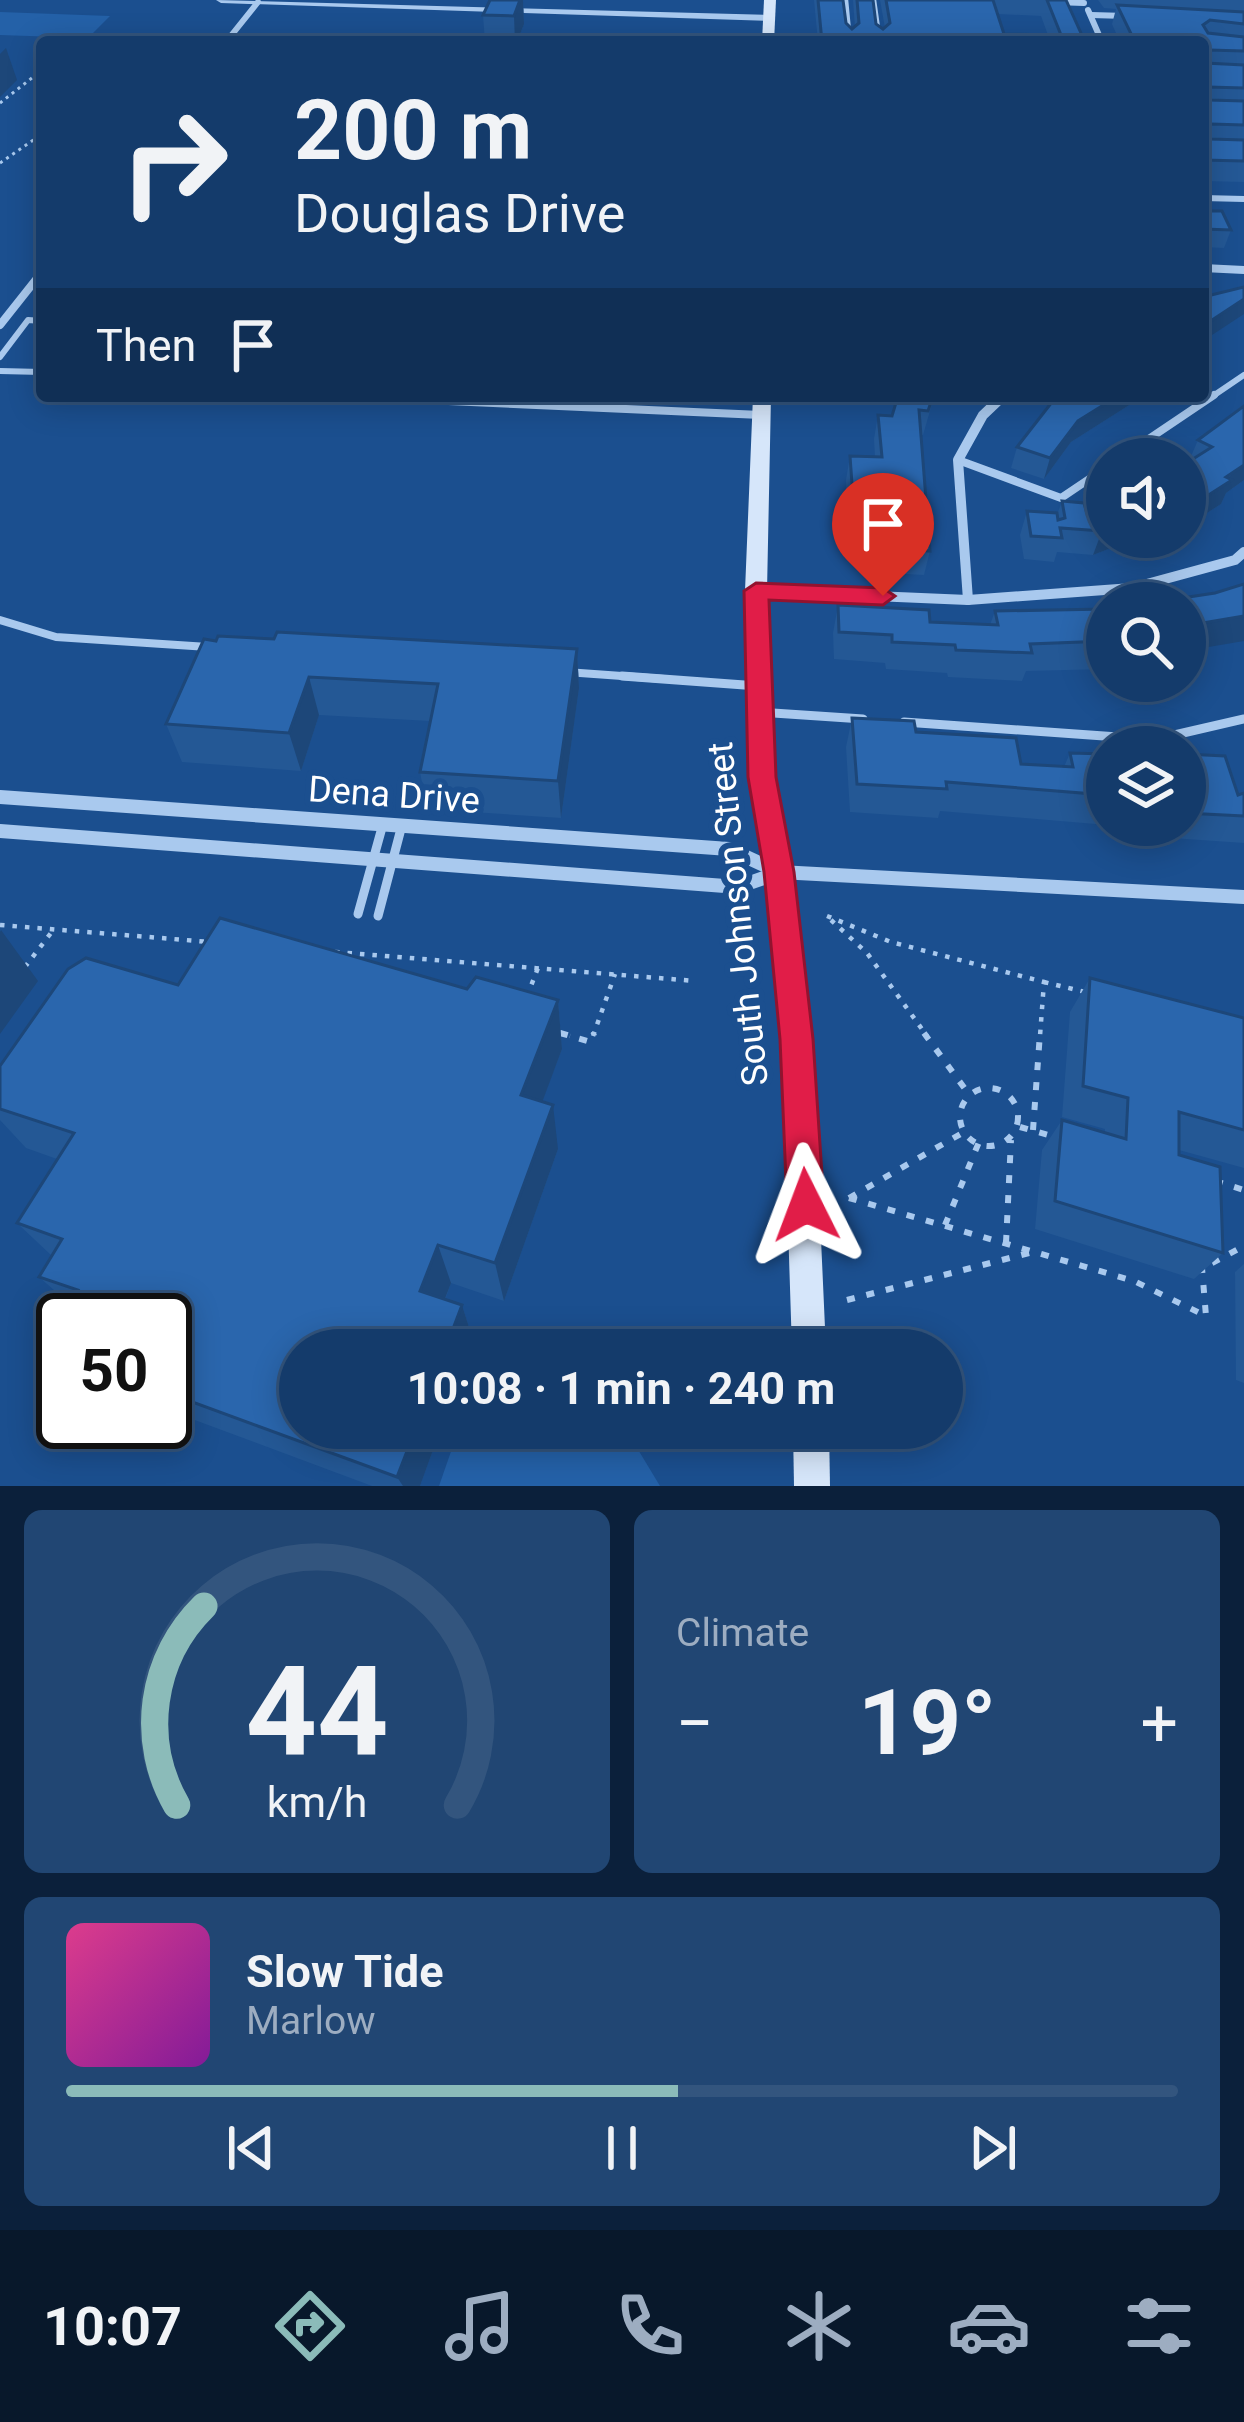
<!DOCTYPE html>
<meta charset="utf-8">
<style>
body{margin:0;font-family:Roboto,sans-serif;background:#214673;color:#f1f3f6;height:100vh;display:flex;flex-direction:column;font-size:45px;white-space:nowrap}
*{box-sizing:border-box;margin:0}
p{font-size:39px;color:#9dadc1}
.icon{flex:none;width:66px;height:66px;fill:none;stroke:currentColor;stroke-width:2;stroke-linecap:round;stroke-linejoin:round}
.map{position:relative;height:1486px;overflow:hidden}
.sheet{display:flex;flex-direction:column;gap:24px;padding:24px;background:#0b203b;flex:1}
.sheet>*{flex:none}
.top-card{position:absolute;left:36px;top:36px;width:1173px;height:366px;border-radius:12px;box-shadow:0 6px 30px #0003,0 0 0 3px #33557e;background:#143b6b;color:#f1f3f6;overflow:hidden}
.controls{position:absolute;left:1086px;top:438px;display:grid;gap:24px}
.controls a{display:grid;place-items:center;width:120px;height:120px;border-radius:50%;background:#143b6b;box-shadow:0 6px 30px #0003,0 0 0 3px #33557e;font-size:60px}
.speed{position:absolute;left:36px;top:1293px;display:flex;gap:24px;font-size:60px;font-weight:700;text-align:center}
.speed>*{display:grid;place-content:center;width:156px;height:156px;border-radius:50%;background:#143b6b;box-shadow:0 6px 30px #0003,0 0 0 3px #33557e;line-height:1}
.speed .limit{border:6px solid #111;border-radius:18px;background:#fff;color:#111}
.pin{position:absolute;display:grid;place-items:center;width:102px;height:102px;color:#fff;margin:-123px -51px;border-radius:50% 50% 50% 0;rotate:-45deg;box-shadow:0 0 12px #0007}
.pin .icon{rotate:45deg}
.me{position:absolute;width:132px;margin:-66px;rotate:357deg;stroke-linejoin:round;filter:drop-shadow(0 0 9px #0008)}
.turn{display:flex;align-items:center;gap:42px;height:252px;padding:0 60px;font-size:54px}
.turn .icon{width:156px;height:156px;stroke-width:2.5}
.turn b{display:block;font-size:84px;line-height:102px}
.then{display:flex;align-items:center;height:114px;padding:0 60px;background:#0003;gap:24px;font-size:45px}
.big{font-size:90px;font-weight:700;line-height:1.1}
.sheet .widget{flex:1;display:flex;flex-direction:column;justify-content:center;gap:18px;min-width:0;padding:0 42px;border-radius:18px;background:#214673}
.sheet .dial{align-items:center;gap:0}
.dial svg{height:312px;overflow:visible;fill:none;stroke:#33557e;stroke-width:7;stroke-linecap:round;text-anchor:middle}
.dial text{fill:#f1f3f6;stroke:none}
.song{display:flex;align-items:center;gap:36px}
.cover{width:144px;height:144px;border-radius:18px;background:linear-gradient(135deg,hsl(330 70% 55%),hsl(290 70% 35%))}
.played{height:12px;border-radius:6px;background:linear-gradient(90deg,#8bbbb9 55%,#33557e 55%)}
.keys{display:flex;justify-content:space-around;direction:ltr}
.heat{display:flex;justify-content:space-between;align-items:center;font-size:66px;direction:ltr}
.sheet .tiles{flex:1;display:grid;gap:24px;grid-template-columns:1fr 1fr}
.widget:last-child{grid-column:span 2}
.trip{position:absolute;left:279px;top:1329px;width:684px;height:120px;border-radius:60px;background:#143b6b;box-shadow:0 6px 30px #0003,0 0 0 3px #33557e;font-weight:700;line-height:120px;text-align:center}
.dock{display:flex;height:192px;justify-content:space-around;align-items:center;background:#08182b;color:#9dadc1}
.dock .icon{width:84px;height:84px}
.dock .active{color:#8bbbb9}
.dock b{font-size:54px;color:#f1f3f6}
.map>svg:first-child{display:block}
.green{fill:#2461a8}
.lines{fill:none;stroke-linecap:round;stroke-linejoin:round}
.path-far2{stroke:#a9c9ee;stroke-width:3;stroke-dasharray:3 4.5;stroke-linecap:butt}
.path-far1{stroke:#a9c9ee;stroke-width:4.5;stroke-dasharray:4.5 8;stroke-linecap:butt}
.path{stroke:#a9c9ee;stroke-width:6;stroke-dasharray:8 12;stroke-linecap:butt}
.service-far3{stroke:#a9c9ee;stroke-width:4.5}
.service-far2{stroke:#a9c9ee;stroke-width:6}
.service-far1{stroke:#a9c9ee;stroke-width:8}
.service{stroke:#a9c9ee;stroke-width:9}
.minor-far3{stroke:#a9c9ee;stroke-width:6}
.minor-far2{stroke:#a9c9ee;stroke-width:8}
.minor-far1{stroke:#a9c9ee;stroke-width:10}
.minor{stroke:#a9c9ee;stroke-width:14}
.tertiary{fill:#a9c9ee;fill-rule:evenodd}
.secondary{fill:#d6e6fa;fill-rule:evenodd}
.wall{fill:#245895;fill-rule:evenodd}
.shaded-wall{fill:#1d4779}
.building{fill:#2a66ad;stroke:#1d4779;stroke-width:3}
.route{fill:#e11d48;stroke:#92132f;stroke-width:3}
.labels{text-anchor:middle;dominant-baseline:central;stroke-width:12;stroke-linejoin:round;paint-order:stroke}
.street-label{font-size:36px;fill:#fff;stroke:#1b4f8f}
</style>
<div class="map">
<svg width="1244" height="1486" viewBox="0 0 1244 1486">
<rect width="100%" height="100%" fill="#1b4f8f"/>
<g class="green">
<polygon points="0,12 110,16 88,38 0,35"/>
<polygon points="492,1428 625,1428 660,1486 439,1486 455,1440"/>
</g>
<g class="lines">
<g class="path-far2">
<polyline points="0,103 42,70"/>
<polyline points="0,163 42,134"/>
</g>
<g class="path-far1">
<polyline points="827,916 891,942 1044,982 1040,1036"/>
<polyline points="831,920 867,953 927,1036"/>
<polyline points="0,925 210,942"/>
<polyline points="335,952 696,981"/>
<polyline points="25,967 54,929"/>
<polyline points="1044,982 1085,992"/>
<polyline points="527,996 538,968"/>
<polyline points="558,1032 570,1036"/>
<polyline points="593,1036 615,974"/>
</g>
<g class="path">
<polyline points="560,1033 591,1042 594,1033"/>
<polyline points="924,1033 968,1093"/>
<circle cx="989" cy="1117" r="29"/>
<polyline points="1020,1127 1052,1136"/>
<polyline points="1033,1130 1040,1033"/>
<polyline points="1215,1181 1244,1190"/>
<polyline points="849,1198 1134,1281 1206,1316 1202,1268"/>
<polyline points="849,1198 964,1132"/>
<polyline points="945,1225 979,1142"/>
<polyline points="1006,1243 1011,1140"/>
<polyline points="1212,1263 1244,1246"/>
<polyline points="847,1300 1033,1252"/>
</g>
<g class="service-far3">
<polyline points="846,0 850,42"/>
<polyline points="874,0 880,42"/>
</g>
<g class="service-far2">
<polyline points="1203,198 1244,199"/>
<polyline points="0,357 28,320 42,321"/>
<polyline points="0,371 42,372"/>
<polyline points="336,396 381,398"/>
<polyline points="1210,398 1244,375"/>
</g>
<g class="service-far1">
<polyline points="336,396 761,415"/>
<polyline points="1119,459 1214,395"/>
<polyline points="958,460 1061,498 1107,467"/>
<polyline points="0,620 56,637 208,647"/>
<polyline points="566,672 664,679"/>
</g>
<g class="service">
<polyline points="622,676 758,686"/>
<polyline points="760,712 863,719"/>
<polyline points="904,722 1118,737 1170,736 1244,719"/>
<polyline points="358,914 383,824"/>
<polyline points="378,916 402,825"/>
</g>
<g class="minor-far3">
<polyline points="1055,2 1084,3"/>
<polyline points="1088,10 1102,42"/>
<polyline points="1091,15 1126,16"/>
<polyline points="226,42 258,2"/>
</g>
<g class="minor-far2">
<polyline points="1203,268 1244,270"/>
<polyline points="0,325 42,272"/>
</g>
<g class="minor-far1">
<polyline points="756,591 968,600 1132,588 1235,560 1244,552"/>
<polyline points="968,600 958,460 983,415 1003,396"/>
</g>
<g class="minor">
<polyline points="0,797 729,849 779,872 1244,897"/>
<polyline points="0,831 738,887 778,873"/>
</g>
<polygon class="tertiary" points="216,0 770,15 775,18 770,21 221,3"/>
<g class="secondary">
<polygon points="764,0 776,0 774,42 762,42"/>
<polygon points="753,396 771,396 767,591 774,777 792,872 812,1039 826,1350 792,1350 782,1039 766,872 750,777 745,591"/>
<polygon points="793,1428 829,1428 830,1486 794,1486"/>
</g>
</g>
<g class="wall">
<polygon points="490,0 523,0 524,24 517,42 485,42 483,15"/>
<path d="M814,0H843L846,23L852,29L855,27L853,0H873L876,24L883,29L885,28L880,0H1066L1085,42H818ZM997,14L1041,16L1048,35L1004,34Z"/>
<polygon points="1098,0 1244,0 1244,182 1203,181 1203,42 1120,42 1112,24 1116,9 1104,8"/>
<polygon points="1203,211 1231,230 1224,248 1203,247"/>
<polygon points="522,396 598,396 598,398"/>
<polygon points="898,396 949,396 946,400 934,397 923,435 921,435 930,551 924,575 886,573 882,516 875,516 875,509 847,508 846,480 850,456 875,457 874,439 878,415 892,416"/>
<polygon points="1061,396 1137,396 1134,402 1071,442 1044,479 1011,468 1017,447"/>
<polygon points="1244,406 1244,480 1226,493 1221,504 1185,527 1185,464 1189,461 1198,440"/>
<polygon points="1062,501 1086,510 1107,537 1139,537 1093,555 1057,552 1054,562 1024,559 1020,535 1027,511 1057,515"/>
<polygon points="838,605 930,622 990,625 995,611 1107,609 1107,669 1026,671 1022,681 948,677 947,673 886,669 885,663 834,659 833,633"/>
<polygon points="274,639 577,649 579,688 561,818 427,809 420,772 430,721 319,715 301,771 182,762 166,724 216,641"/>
<polygon points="852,718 916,732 1021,764 1064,767 1070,753 1107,754 1107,825 940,811 938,818 850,812 846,747"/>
<polygon points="1185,754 1238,795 1244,793 1244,843 1157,837 1154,825 1185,825"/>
<polygon points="1090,978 1244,1018 1244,1168 1179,1150 1179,1155 1223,1253 1194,1279 1035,1229 1042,1150 1062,1120 1105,1133 1105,1129 1062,1117 1070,1012"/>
<polygon points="178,985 467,989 558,1000 562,1049 542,1101 558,1149 504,1301 451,1283 445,1300 462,1305 473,1340 300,1428 441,1428 420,1486 372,1486 165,1409 165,1320 63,1320 63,1361 45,1347 70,1304 39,1277 52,1256 17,1223 57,1159 26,1148 0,1120 0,1066"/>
<polygon points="1244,1264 1244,1383 1236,1380 1235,1272"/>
</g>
<g class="shaded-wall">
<polygon points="520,0 523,0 524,24 517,42 515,42 514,16"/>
<polygon points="6,48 17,80 0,97 0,54"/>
<polygon points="1244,299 1244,314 1206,339 1203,347 1203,326"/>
<polygon points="1118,396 1137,396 1134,402 1071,442 1044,479 1050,458 1078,421"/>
<polygon points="1244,465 1244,480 1226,493 1221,504 1185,527 1185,522 1193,505"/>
<polygon points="1107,529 1107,537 1139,537 1093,555 1102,531"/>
<polygon points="1244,616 1244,641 1185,651 1185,626"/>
<polygon points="577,649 579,688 561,818 558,781"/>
<polygon points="309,677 319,715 301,771 289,733"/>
<polygon points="1,930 38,981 0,1034 0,932"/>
<polygon points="558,1000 562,1049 528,1140 521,1095"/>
<polygon points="553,1105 558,1149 504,1301 495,1263"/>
<polygon points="438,1245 451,1283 434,1327 420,1291"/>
<polygon points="462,1305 473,1340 470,1350 445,1350"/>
<polygon points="416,1428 441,1428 420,1486 403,1486 397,1477"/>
</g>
<g class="building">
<polygon points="490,0 520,0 514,16 483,15"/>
<polygon points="818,0 843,0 846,23 852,29 859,23 857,0 873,0 876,24 883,29 890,23 886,0 993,0 1004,34 1061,35 1047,0 1066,0 1085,42 822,42"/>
<polygon points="1117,5 1244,12 1244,24 1210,20 1203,25 1208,33 1244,37 1244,51 1209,50 1203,55 1203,42 1135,42"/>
<polygon points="1203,58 1205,63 1244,65 1244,88 1208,87 1203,95 1209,100 1244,101 1244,125 1211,124 1203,133 1210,139 1244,140 1244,161 1203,160"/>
<polygon points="1203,211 1222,211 1231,230 1203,229"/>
<polygon points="1244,287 1244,299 1203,326 1203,297"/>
<polygon points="898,396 933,396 928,411 919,410 930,551 891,548 887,492 880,492 880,485 852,484 850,456 882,457 878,415 892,416"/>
<polygon points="1062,396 1118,396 1078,421 1050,458 1017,447 1052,402"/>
<polygon points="1244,406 1244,465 1226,477 1232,480 1193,505 1185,501 1185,464 1212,447 1198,440"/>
<polygon points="1062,501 1084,503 1086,510 1107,502 1107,529 1102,531 1060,528 1062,538 1031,536 1027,511 1057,513 1058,520 1065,518"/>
<polygon points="1244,584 1244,616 1185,626 1185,603 1149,603 1215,593"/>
<polygon points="838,605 929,610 930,622 998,625 995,611 1107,609 1107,641 1030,644 1032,653 956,650 955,645 892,642 892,635 839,632"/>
<polygon points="277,632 577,649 558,781 420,772 438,684 309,677 289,733 166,724 204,639 216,641 218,636 274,639"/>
<polygon points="852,718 914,721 916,732 1016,738 1021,764 1073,767 1070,753 1107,754 1107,795 946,782 947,789 857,784"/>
<polygon points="1185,754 1225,756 1238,795 1244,793 1244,816 1185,813 1185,788 1194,788"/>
<polygon points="220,918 467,989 476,977 558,1000 521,1095 553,1105 495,1263 438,1245 420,1291 462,1305 445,1350 300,1350 300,1428 416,1428 397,1477 165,1392 165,1320 63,1320 63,1354 45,1347 78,1290 39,1277 62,1239 17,1223 74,1133 0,1109 0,1066 68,969 86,958 178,985"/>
<polygon points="1090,978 1244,1018 1244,1130 1179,1112 1179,1155 1220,1167 1223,1253 1055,1201 1062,1120 1126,1139 1128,1098 1083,1086"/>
</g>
<polygon class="route" points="756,583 883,588 895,596 883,605 769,600 776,777 794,872 813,1039 824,1205 818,1218 806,1223 793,1218 787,1205 780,1039 764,872 748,777 744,591"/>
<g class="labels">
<g class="street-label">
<text transform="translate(394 795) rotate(4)">Dena Drive</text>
<text transform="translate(738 914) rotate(-96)">South Johnson Street</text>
</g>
</g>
</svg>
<div class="controls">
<a><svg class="icon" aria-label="sound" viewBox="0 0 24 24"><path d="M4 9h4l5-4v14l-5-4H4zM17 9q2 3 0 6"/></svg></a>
<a><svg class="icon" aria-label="search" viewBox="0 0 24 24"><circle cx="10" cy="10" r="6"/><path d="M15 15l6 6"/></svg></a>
<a><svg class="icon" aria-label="layers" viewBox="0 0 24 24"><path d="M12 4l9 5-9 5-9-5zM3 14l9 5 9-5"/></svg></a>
</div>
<div class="speed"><div class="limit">50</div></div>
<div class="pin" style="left:883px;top:596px;background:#d93025"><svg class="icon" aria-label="arrive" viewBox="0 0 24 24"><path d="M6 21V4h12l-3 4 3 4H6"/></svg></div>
<svg class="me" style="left:806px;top:1205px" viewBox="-20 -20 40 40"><path d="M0-17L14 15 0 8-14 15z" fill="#e11d48" stroke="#fff" stroke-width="4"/></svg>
<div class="trip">10:08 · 1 min · 240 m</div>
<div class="top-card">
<div class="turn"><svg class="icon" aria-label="right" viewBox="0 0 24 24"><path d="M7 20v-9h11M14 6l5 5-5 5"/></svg><div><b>200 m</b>Douglas Drive</div></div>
<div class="then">Then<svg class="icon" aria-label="arrive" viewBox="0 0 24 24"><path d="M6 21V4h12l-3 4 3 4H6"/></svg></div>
</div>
</div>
<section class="sheet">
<div class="tiles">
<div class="widget dial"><svg viewBox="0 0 100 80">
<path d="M14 69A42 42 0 1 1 86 69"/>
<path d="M14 69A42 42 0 0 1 21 18" stroke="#8bbbb9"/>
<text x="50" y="56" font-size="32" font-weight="700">44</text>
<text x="50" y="72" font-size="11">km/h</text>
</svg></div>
<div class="widget"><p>Climate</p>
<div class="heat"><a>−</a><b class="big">19°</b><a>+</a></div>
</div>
<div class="widget">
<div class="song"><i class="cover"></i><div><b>Slow Tide</b><p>Marlow</p></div></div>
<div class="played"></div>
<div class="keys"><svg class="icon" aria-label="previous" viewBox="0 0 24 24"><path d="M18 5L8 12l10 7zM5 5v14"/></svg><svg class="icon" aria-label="pause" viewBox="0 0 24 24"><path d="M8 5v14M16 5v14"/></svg><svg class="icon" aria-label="next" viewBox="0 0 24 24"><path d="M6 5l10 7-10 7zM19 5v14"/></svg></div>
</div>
</div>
</section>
<nav class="dock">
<b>10:07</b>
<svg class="icon active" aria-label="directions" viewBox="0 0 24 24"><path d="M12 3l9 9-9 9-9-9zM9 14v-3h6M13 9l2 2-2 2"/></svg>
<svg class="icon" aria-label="music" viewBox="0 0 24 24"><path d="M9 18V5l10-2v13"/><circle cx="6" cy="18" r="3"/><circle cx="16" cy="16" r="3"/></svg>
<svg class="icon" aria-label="phone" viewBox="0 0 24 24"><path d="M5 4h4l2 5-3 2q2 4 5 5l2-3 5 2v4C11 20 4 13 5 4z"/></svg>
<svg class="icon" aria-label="climate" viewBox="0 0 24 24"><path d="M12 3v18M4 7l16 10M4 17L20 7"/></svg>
<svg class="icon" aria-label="car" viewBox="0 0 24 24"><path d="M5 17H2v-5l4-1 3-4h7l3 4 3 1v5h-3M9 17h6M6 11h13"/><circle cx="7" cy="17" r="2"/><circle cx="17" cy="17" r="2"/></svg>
<svg class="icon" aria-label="filters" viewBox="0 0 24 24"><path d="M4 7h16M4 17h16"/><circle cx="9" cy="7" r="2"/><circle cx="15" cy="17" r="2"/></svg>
</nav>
